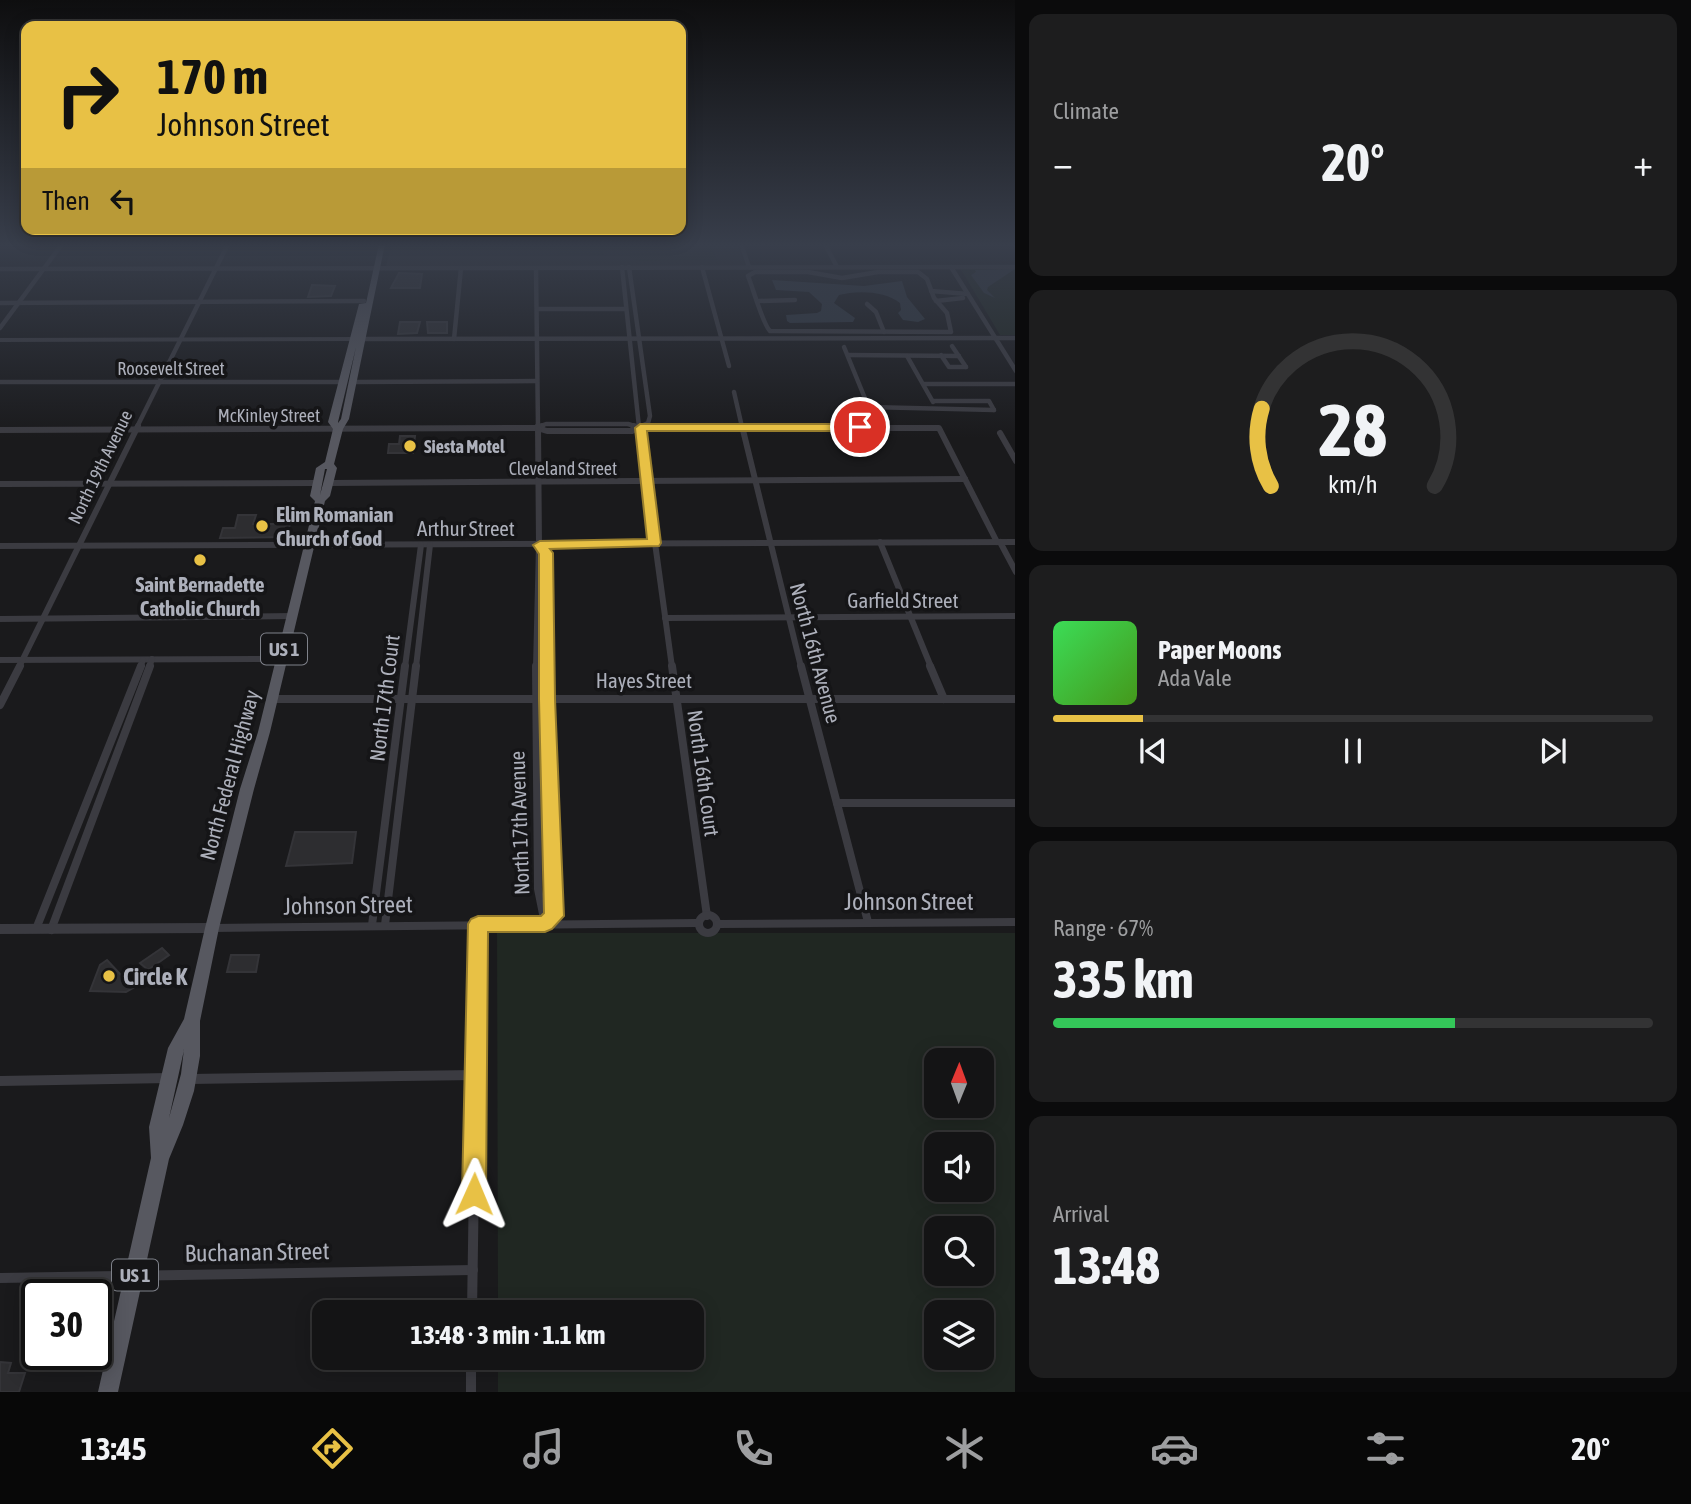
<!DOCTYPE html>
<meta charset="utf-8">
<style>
body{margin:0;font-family:"Asap Condensed",sans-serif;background:#1d1d1e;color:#f1f3f6;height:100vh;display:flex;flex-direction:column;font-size:26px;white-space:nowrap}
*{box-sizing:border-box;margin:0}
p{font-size:23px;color:#9d9ea0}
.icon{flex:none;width:38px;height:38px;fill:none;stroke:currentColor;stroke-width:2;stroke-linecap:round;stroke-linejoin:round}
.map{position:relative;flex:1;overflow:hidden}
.sheet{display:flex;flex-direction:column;gap:14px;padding:14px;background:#0b0b0c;width:676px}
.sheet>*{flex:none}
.top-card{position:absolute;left:21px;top:21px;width:665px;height:214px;border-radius:14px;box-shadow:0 4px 18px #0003,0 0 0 2px #333334;background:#e8c145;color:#111;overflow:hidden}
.needle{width:46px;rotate:1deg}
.tools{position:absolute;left:924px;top:1048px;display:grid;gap:14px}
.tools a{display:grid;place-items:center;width:70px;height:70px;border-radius:14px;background:#141415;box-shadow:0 4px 18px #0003,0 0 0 2px #333334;font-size:35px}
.speed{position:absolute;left:21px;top:1279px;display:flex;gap:14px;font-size:35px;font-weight:700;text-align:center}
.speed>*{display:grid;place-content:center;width:91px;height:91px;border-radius:50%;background:#141415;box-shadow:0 4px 18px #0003,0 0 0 2px #333334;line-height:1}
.speed .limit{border:4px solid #111;border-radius:10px;background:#fff;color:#111}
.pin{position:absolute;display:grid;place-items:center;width:60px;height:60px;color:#fff;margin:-30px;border:4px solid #fff;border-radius:50%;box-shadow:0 2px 7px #0007}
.me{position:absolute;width:77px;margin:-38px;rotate:1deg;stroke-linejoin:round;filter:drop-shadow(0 0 5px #0008)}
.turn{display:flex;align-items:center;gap:24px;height:147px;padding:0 21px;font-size:32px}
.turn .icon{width:91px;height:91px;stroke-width:2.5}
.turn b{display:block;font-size:49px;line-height:60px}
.then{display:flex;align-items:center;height:66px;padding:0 21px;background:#0003;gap:14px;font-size:26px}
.big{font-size:52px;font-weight:700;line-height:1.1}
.sheet .tile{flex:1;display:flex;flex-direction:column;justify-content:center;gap:10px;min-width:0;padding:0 24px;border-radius:14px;background:#1d1d1e}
.sheet .dial{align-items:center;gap:0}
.dial svg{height:182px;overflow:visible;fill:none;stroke:#333334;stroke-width:7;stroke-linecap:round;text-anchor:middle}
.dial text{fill:#f1f3f6;stroke:none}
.song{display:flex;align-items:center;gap:21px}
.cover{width:84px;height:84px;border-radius:10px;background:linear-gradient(135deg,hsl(130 70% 55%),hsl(100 70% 35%))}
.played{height:7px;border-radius:4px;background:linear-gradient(90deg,#e8c145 15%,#333334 15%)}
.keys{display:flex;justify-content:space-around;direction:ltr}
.heat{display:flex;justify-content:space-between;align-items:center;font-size:38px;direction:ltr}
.charge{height:10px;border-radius:5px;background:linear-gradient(90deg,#34c759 67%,#333334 0)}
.trip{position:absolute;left:312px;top:1300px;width:392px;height:70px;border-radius:14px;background:#141415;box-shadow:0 4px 18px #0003,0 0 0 2px #333334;font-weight:700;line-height:70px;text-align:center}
.tab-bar{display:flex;height:112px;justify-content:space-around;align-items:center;background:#080808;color:#9d9ea0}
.tab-bar .icon{width:49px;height:49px}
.tab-bar .current{color:#e8c145}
.tab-bar b{font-size:32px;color:#f1f3f6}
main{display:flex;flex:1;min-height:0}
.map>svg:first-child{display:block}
.built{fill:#262629}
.green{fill:#202722;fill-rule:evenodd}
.water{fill:#303740}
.building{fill:#2d2d30;stroke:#343438;stroke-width:2}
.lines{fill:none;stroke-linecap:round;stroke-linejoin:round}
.minor-far3{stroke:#3b3b41;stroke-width:4.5}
.minor-far2{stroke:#3b3b41;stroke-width:6}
.minor-far1{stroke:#3b3b41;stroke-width:8}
.minor{stroke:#3b3b41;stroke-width:10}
.tertiary{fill:#3b3b41;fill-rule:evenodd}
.primary{fill:#575860;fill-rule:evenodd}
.route{fill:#e8c145;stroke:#977d2d;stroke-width:2}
.poi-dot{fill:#e8c145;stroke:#151517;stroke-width:2.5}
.labels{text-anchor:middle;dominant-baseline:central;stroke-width:7;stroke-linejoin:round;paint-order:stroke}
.far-street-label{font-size:18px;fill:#adb0bb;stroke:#151517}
.far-poi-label{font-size:18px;font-weight:bold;fill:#adb0bb;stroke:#151517;text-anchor:start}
.shield{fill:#151517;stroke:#7f828a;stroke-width:2}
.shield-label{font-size:19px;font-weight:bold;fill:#adb0bb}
.poi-label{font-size:21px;font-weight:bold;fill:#adb0bb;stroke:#151517;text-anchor:start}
.street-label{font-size:21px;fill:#adb0bb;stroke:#151517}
.near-street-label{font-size:24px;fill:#adb0bb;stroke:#151517}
.near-poi-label{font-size:24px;font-weight:bold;fill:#adb0bb;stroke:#151517;text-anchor:start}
</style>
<main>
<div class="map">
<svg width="1016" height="1392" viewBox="0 0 1016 1392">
<rect width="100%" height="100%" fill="#1a1a1c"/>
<polygon class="built" points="392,244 737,244 746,265 386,266"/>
<g class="green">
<polygon points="559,244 603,244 604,255 560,254"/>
<polygon points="630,244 711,244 717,260 640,261 630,258"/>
<polygon points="960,268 1015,268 1015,335 1000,335"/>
<path d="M497,933H1015V1392H498V1358H691V1312H498ZM982,1060V1106H936V1060ZM982,1144V1190H936V1144ZM982,1228V1274H936V1228ZM982,1312V1358H936V1312Z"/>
</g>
<g class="water">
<polygon points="1015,269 988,287 987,290 995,298 984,293 971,275 976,272 975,270"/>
<path d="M772,280L864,286L902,281L907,297L925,319L918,322L903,320L898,313L901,310L900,303C886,291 857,290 839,295L834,303L855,318L853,322L790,323L787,321L786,315L817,313L821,311L822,304L809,292L776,290Z"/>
</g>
<g class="building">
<polygon points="399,273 422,274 420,288 391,288"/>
<polygon points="312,285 335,286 331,296 308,297"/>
<polygon points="400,322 420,322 417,333 398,334"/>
<polygon points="427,322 447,322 447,333 428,333"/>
<polygon points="400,436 415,436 413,453 388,453 389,444 399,444"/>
<polygon points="238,515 256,515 253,524 290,524 286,537 220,538 223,528 235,528"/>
<polygon points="295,832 356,832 352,863 286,866"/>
<polygon points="162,948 169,955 148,970 140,963"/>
<polygon points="231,955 259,955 256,972 227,972"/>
<polygon points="107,960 133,988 126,992 90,991 100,965"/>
<polygon points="0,1362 11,1363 8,1373 25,1373 19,1392 0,1392"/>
</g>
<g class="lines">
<g class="minor-far3">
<polyline points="741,244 749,267"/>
<polyline points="825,244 837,267"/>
<polyline points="1014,244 1016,246"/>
<polyline points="622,267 639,427"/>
<polyline points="629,267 650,416 648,423 639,427"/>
<polyline points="702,267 729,366"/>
<polyline points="951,267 1016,371"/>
<polyline points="536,268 538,427"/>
<polyline points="0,269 1016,267"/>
<path d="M755,272H808L842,278L878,272H918L927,279L934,298L947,313L951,332L770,331C763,325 753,288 748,276Z"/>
<polyline points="931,291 968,294"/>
<polyline points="759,301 795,300"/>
<polyline points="936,301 963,298"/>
<polyline points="0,303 364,301"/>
<polyline points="867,304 876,312 884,332"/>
<polyline points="537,309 626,309"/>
<polyline points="0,328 62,244"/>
<polyline points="361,339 1016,338"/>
<polyline points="454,339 461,268"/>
<polyline points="952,346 966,367"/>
<polyline points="844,347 873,418"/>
<polyline points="848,355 959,356"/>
<polyline points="941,355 949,367 966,367"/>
<polyline points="907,356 933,402"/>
<polyline points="0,382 342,382"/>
<polyline points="353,382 537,381"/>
<polyline points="924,384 1016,384"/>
<polyline points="734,392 742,427"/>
<polyline points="933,401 989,401 994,410"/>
<polyline points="869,407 994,410"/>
<polyline points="137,427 228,244"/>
<polyline points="538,427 546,424 628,424 638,427"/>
</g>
<g class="minor-far2">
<polyline points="633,426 640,428 939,428 997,542"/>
<polyline points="639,426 672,667"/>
<polyline points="742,426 801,667"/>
<polyline points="537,428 542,426"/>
<polyline points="0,430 537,428 547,431 632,431 643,426"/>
<polyline points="1000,433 1016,461"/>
<polyline points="329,483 965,479"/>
<polyline points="0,484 318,483"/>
<polyline points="880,542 931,667"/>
<polyline points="1000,542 1016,572"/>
<polyline points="539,545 546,553 547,667"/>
<polyline points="0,546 1016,542"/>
<polyline points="665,618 1016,616"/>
<polyline points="0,619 293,616"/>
<polyline points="0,660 282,659"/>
<polyline points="19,667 138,426"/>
<polyline points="140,667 143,660"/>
<polyline points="149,667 152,659"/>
<polyline points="405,667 421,545"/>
<polyline points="416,667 430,545"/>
<polyline points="536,667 539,545 538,426"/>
</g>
<g class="minor-far1">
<polyline points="536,666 538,889 545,924"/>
<polyline points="672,666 707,916"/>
<polyline points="801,666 868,922"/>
<polyline points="930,666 944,699"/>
<polyline points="272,699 1016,699"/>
<polyline points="0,705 20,666"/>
<polyline points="837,803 1016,803"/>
<circle cx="708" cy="924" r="9"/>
<polyline points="546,923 554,916 547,666"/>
<polyline points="718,924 1016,922"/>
<polyline points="372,925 405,666"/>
<polyline points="385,925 416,666"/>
<polyline points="212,928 697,923"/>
<polyline points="36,929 141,666"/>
<polyline points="51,930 150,666"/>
<polyline points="477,981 478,924"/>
</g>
<g class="minor">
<polyline points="190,1079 476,1075"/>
<polyline points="0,1081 169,1078"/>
<polyline points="0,1278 473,1270"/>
<polyline points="472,1312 477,980"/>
<polyline points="471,1358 471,1392"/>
</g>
<g class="tertiary">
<polygon points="0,338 360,337 363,339 360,341 0,342"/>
<polygon points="212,923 216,925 218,928 216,931 212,933 0,934 0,924"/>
</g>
<path class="primary" d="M379,244H385L349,419L343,429L334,464L337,468L330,496L325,501L270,732L254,789L219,928L200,1021V1056L194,1091L183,1125L169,1159L118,1392H98L151,1158L149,1127L168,1048L184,1019L205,928L240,789L258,732L315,501L310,496L316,468L325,462L333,429L328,422L359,304L366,303ZM356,347L341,419L338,423V422ZM325,469H327L320,495ZM184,1049L181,1074L169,1118L184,1050Z"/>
</g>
<linearGradient id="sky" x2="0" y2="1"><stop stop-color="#0e0e0f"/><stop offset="0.56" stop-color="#383e4b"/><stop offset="1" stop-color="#383e4b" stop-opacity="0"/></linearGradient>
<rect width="1016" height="438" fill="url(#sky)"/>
<polygon class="route" points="640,424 860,424 866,427 860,431 647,431 661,543 659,546 550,549 553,553 555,699 564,916 552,929 545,932 488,932 486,1194 482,1202 474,1205 466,1202 462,1194 468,924 471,919 478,916 541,916 544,913 539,699 539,554 533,545 540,541 647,539 635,428"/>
<g class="poi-dot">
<circle cx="410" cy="446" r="7"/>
<circle cx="262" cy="526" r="7"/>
<circle cx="200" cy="560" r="7"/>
<circle cx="109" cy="976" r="7"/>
</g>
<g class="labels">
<g class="far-street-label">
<text x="171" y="368">Roosevelt Street</text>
<text x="269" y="415">McKinley Street</text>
<text transform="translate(100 467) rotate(-64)">North 19th Avenue</text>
<text x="563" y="468">Cleveland Street</text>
</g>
<g class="far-poi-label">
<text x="424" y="446">Siesta Motel</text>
</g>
<g class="shield">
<rect x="261" y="633.5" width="46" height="31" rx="5"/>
<rect x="112" y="1259.5" width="46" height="31" rx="5"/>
</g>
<g class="shield-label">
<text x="284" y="649">US 1</text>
<text x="135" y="1275">US 1</text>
</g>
<g class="poi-label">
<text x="276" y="514">Elim Romanian<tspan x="276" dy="24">Church of God</tspan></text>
<text x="200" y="584" text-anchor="middle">Saint Bernadette<tspan x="200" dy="24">Catholic Church</tspan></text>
</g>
<g class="street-label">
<text x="466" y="528">Arthur Street</text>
<text x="903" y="600">Garfield Street</text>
<text transform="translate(816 653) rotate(75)">North 16th Avenue</text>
<text x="644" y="680">Hayes Street</text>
<text transform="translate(384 698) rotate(-83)">North 17th Court</text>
<text transform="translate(704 773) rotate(82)">North 16th Court</text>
<text transform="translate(229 775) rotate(-75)">North Federal Highway</text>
<text transform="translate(519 823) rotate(-92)">North 17th Avenue</text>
</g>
<g class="near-street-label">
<text x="909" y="901">Johnson Street</text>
<text transform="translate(348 905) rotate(-1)">Johnson Street</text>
<text transform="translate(257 1252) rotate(-1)">Buchanan Street</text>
</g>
<g class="near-poi-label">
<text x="123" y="976">Circle K</text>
</g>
</g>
</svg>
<div class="tools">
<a><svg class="needle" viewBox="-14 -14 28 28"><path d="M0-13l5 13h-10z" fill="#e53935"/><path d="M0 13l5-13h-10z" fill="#9d9ea0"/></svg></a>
<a><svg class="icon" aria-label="sound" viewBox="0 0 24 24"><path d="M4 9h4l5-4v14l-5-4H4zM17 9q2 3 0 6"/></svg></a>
<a><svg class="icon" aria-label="search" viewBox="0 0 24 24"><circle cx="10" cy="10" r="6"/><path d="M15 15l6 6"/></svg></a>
<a><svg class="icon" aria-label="layers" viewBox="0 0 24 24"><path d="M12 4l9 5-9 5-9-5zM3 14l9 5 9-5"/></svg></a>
</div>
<div class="speed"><div class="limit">30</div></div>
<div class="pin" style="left:860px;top:427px;background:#d93025"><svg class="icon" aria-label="arrive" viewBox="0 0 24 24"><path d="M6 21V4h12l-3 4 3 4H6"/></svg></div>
<svg class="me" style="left:474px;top:1194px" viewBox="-20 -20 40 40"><path d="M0-17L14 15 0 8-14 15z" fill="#e8c145" stroke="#fff" stroke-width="4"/></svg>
<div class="trip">13:48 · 3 min · 1.1 km</div>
<div class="top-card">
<div class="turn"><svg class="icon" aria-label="right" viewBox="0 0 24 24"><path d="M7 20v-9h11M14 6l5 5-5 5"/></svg><div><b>170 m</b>Johnson Street</div></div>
<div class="then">Then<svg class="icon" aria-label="left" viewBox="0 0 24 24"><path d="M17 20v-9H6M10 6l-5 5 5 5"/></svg></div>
</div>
</div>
<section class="sheet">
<div class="tile"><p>Climate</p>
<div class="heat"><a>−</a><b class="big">20°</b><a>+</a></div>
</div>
<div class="tile dial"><svg viewBox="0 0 100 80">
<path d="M14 69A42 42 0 1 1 86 69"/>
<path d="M14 69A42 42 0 0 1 10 35" stroke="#e8c145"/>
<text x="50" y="56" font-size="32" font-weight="700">28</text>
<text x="50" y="72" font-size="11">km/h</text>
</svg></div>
<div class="tile">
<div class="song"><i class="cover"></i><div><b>Paper Moons</b><p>Ada Vale</p></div></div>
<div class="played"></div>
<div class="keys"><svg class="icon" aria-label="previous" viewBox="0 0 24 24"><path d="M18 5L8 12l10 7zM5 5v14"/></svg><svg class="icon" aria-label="pause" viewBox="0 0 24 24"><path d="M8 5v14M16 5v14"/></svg><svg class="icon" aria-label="next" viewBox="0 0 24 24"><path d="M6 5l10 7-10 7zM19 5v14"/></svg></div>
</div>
<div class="tile"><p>Range · 67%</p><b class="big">335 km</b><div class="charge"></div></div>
<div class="tile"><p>Arrival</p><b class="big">13:48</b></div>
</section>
</main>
<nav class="tab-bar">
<b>13:45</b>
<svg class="icon current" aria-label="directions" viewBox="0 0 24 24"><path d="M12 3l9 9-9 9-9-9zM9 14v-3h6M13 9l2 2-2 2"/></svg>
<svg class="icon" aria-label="music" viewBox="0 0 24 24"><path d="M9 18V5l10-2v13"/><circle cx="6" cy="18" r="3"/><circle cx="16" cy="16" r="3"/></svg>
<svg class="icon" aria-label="phone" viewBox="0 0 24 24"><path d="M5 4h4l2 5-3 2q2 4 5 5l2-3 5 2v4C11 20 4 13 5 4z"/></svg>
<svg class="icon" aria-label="climate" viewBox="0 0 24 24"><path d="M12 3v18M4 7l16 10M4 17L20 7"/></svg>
<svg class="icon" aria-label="car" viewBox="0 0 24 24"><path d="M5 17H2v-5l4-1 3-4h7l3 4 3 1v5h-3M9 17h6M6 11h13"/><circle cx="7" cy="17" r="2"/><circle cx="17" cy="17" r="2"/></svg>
<svg class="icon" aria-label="filters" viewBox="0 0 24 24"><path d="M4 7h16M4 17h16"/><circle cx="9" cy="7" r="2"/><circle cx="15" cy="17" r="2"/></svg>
<b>20°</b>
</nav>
